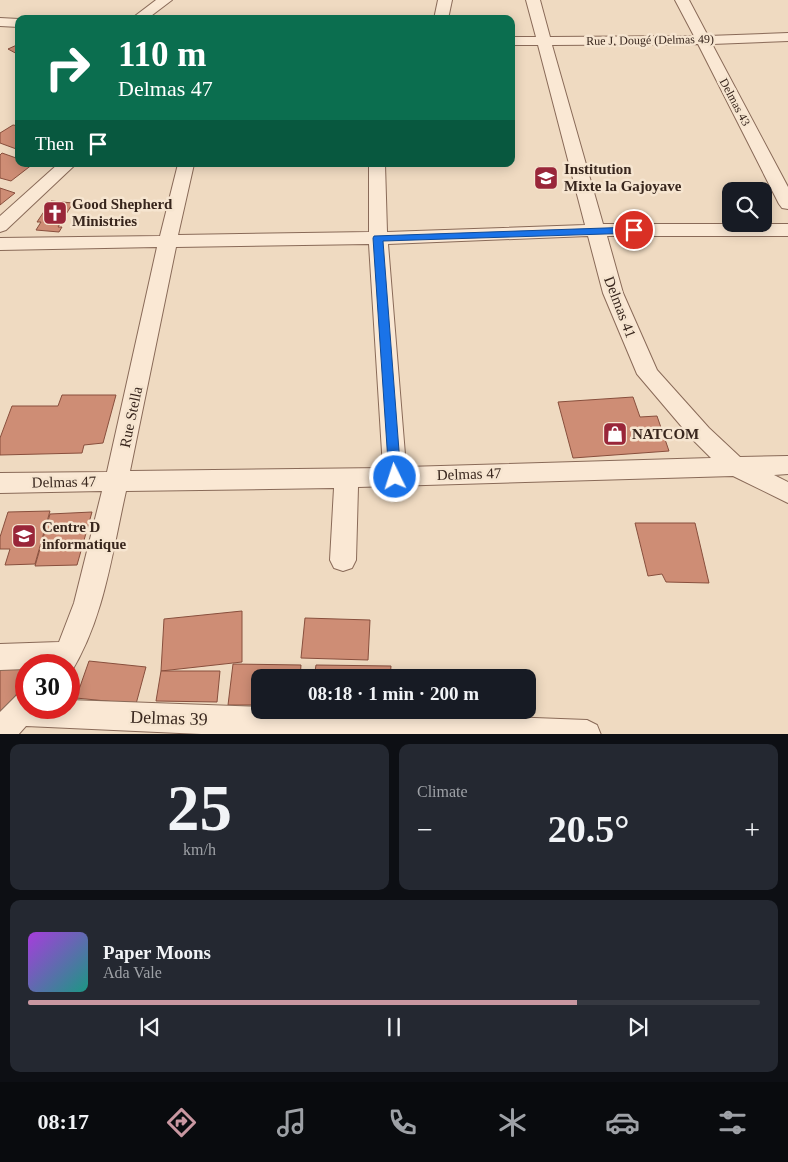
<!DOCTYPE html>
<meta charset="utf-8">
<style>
body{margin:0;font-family:Georgia,serif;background:#242831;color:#f1f3f6;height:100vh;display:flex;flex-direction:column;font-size:19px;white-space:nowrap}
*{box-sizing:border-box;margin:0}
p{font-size:16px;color:#9ea1a6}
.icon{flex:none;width:28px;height:28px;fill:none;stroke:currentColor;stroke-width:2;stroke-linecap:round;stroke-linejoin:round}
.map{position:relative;height:734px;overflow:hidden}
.drawer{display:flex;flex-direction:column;gap:10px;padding:10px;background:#0d0f14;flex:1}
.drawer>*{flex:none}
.banner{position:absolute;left:15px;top:15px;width:500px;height:152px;border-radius:10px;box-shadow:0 2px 12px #0003;background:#0b6e4f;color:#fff;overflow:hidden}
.buttons{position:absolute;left:722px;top:182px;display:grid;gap:10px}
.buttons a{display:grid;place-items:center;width:50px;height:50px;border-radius:10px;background:#171b24;box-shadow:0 2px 12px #0003;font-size:25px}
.speed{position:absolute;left:15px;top:654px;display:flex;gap:10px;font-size:25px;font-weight:700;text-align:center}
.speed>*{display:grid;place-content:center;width:65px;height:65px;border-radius:50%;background:#171b24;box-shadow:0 2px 12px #0003;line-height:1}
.speed .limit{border:8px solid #d22;background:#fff;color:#111}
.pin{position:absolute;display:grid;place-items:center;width:42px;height:42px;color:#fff;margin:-21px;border:2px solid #fff;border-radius:50%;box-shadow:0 1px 5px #0007}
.me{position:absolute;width:55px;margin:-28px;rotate:356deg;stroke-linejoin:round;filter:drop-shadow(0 0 4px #0008)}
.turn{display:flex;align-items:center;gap:18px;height:105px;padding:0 20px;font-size:22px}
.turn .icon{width:65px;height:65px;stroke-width:2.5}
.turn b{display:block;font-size:35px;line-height:42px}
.then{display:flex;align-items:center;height:48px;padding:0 20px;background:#0003;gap:10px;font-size:19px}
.big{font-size:38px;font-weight:700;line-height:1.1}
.drawer .widget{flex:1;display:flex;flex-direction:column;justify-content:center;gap:8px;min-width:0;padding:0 18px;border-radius:10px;background:#242831}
.drawer .dial{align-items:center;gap:0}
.dial b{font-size:65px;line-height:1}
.song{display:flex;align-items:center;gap:15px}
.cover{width:60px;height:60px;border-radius:8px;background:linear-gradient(135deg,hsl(280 70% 55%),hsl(170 70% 35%))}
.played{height:5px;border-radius:2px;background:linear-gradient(90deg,#c997a1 75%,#363941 75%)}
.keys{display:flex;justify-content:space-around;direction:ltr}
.heat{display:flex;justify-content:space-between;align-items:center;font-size:28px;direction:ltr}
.drawer .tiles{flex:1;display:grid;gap:10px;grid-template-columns:1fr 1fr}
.widget:last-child{grid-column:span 2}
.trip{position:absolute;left:251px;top:669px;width:285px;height:50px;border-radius:10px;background:#171b24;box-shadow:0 2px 12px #0003;font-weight:700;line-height:50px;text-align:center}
.tabs{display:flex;height:80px;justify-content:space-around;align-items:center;background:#090b0e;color:#9ea1a6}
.tabs .icon{width:35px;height:35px}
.tabs .selected{color:#c997a1}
.tabs b{font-size:22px;color:#f1f3f6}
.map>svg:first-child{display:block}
.building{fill:#ce8d75;stroke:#884f3d}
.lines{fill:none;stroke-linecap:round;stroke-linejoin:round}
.street-casing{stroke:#896a58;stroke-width:2}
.street{fill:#fae8d4;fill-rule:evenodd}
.route{fill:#1a73e8;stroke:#114b97}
.labels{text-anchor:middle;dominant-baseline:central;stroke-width:5;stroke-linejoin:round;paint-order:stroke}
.far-street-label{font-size:12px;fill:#38261d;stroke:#f6e5d0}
.poi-label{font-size:15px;font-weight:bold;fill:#38261d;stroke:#f6e5d0;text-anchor:start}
.street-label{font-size:15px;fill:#38261d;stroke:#f6e5d0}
.near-street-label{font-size:18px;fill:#38261d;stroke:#f6e5d0}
</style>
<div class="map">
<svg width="788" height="735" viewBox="0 0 788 735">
<rect width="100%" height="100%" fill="#efdac1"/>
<g class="building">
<polygon points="19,44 19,55 8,49"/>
<polygon points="13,125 19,126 19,150 0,143 0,133"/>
<polygon points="2,153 19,159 19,164 33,164 11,181 0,178 0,155"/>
<polygon points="0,188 15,193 0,205"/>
<polygon points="51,201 73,203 58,227 62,227 59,232 36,230 41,222 37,222"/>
<polygon points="62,395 116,395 103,443 84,445 82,453 0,455 0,438 12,406 58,406"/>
<polygon points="633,397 640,417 657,416 669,451 573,458 558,402"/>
<polygon points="50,511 35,564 5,565 10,549 0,549 0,537 8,512"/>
<polygon points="92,512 77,565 35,566 50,514"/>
<polygon points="635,523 695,523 709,583 666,582 662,574 648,576"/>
<polygon points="242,611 242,662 161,671 164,619"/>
<polygon points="305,618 370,620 368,660 301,658"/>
<polygon points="89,661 146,667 136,704 76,698"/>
<polygon points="233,664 301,665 300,678 260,678 260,705 228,705"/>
<polygon points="316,665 391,666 390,678 314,678"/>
<polygon points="26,667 26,679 5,712 0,712 0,668"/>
<polygon points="161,671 220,671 217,702 156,701"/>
<polygon points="342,710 389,710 389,714"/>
</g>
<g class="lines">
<defs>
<g id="street">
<polygon points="156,0 172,0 147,19 131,19"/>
<polygon points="438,0 452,0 448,19 434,19"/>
<path d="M526,0H540L550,37L694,36L675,0H689L708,36L788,33V41L712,44L788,187V209L782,208L779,204L698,44L552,45L603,224H788V236H607L623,293L657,370L709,428L740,457L788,456V474L774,475L788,482V503L733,476L358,487L356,560L352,568L343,571L334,568L330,560L334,488L126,491C112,553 104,620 70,674L69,665H26V669L0,670V644L59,642L74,603L102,491L0,493V473L107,472L157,247L0,250V238L160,236L178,164H194L178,235L369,232V164H385L387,232L585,225L538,45H511V37H536ZM588,236L603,293L637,374L693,440L711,458L406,467L388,244ZM369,244L383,468L130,471L176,247Z"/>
<polygon points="0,18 19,19 19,27 0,26"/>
<polygon points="58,164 76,164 6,230 0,232 0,216"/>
<polygon points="26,692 26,708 69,708 69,700 260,707 260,710 324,710 587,720 597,725 601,735 223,735 26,726 18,735 0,735 0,712 16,696"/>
</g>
</defs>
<use href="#street" class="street-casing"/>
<use href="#street" class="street"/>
</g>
<polygon class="route" points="634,227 639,230 637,233 383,241 401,477 399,480 395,482 390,480 389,477 373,238 374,236"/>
<defs>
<symbol id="school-square" viewBox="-11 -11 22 22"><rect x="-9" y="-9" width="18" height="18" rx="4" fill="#992639" stroke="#f6e5d0"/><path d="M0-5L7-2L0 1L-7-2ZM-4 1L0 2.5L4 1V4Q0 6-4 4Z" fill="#fff"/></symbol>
<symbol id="church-square" viewBox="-11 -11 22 22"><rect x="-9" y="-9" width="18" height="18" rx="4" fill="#992639" stroke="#f6e5d0"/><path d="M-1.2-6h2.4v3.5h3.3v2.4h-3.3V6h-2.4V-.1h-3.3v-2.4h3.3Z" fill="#fff"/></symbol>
<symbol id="shop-square" viewBox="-11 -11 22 22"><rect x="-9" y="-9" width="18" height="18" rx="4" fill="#992639" stroke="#f6e5d0"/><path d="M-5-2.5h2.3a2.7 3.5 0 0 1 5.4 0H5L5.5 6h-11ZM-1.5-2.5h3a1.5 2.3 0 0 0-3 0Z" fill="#fff"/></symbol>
</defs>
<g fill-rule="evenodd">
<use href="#school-square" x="532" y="164" width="28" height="28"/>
<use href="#church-square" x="41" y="199" width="28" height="28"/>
<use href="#shop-square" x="601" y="420" width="28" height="28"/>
<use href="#school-square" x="10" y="522" width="28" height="28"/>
</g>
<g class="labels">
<g class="far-street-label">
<text transform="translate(650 40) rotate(-1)">Rue J. Dougé (Delmas 49)</text>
<text transform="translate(735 102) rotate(62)">Delmas 43</text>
</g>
<g class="poi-label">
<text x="564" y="169">Institution<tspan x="564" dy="17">Mixte la Gajoyave</tspan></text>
<text x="72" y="204">Good Shepherd<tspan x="72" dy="17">Ministries</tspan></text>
<text x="632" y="434">NATCOM</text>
<text x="42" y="527">Centre D<tspan x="42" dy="17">informatique</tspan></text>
</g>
<g class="street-label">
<text transform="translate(620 307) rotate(69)">Delmas 41</text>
<text transform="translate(131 417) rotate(-78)">Rue Stella</text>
<text transform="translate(469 474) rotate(-2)">Delmas 47</text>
<text transform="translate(64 482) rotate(-1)">Delmas 47</text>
</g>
<g class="near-street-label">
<text transform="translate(169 718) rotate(2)">Delmas 39</text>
</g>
</g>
</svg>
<div class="buttons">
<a><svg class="icon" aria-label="search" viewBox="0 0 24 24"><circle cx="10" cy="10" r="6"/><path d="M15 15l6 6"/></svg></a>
</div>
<div class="speed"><div class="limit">30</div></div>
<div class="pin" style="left:634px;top:230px;background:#d93025"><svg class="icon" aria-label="arrive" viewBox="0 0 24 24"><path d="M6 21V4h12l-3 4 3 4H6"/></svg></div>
<svg class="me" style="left:395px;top:477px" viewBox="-20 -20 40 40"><circle r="17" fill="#1a73e8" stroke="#fff" stroke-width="3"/><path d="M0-11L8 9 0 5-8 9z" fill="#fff"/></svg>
<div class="trip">08:18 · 1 min · 200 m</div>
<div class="banner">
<div class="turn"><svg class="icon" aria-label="right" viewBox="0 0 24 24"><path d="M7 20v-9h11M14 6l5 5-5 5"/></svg><div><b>110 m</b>Delmas 47</div></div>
<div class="then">Then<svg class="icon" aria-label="arrive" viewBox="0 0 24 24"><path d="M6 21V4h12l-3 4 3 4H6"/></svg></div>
</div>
</div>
<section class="drawer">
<div class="tiles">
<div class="widget dial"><b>25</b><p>km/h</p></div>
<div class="widget"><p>Climate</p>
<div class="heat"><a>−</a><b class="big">20.5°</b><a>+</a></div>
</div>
<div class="widget">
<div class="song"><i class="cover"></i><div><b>Paper Moons</b><p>Ada Vale</p></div></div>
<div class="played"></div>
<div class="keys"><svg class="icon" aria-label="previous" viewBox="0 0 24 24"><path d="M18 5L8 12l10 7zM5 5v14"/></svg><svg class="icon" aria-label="pause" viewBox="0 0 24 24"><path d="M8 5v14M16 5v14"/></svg><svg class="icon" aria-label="next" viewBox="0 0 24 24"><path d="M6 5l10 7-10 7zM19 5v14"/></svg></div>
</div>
</div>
</section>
<nav class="tabs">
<b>08:17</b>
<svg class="icon selected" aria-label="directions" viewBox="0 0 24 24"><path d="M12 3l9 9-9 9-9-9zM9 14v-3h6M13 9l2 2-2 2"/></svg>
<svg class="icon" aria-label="music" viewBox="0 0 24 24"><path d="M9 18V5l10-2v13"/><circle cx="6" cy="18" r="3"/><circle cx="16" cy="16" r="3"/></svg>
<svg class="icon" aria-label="phone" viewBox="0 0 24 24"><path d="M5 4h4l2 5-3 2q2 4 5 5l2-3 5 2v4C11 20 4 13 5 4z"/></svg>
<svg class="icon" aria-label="climate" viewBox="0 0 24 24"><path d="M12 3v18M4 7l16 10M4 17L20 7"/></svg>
<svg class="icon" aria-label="car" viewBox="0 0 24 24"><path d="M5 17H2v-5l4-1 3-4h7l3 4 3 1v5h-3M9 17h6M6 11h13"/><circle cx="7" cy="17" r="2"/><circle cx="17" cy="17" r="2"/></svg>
<svg class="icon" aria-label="filters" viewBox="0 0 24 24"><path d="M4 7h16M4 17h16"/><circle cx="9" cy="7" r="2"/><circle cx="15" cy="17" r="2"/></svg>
</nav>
